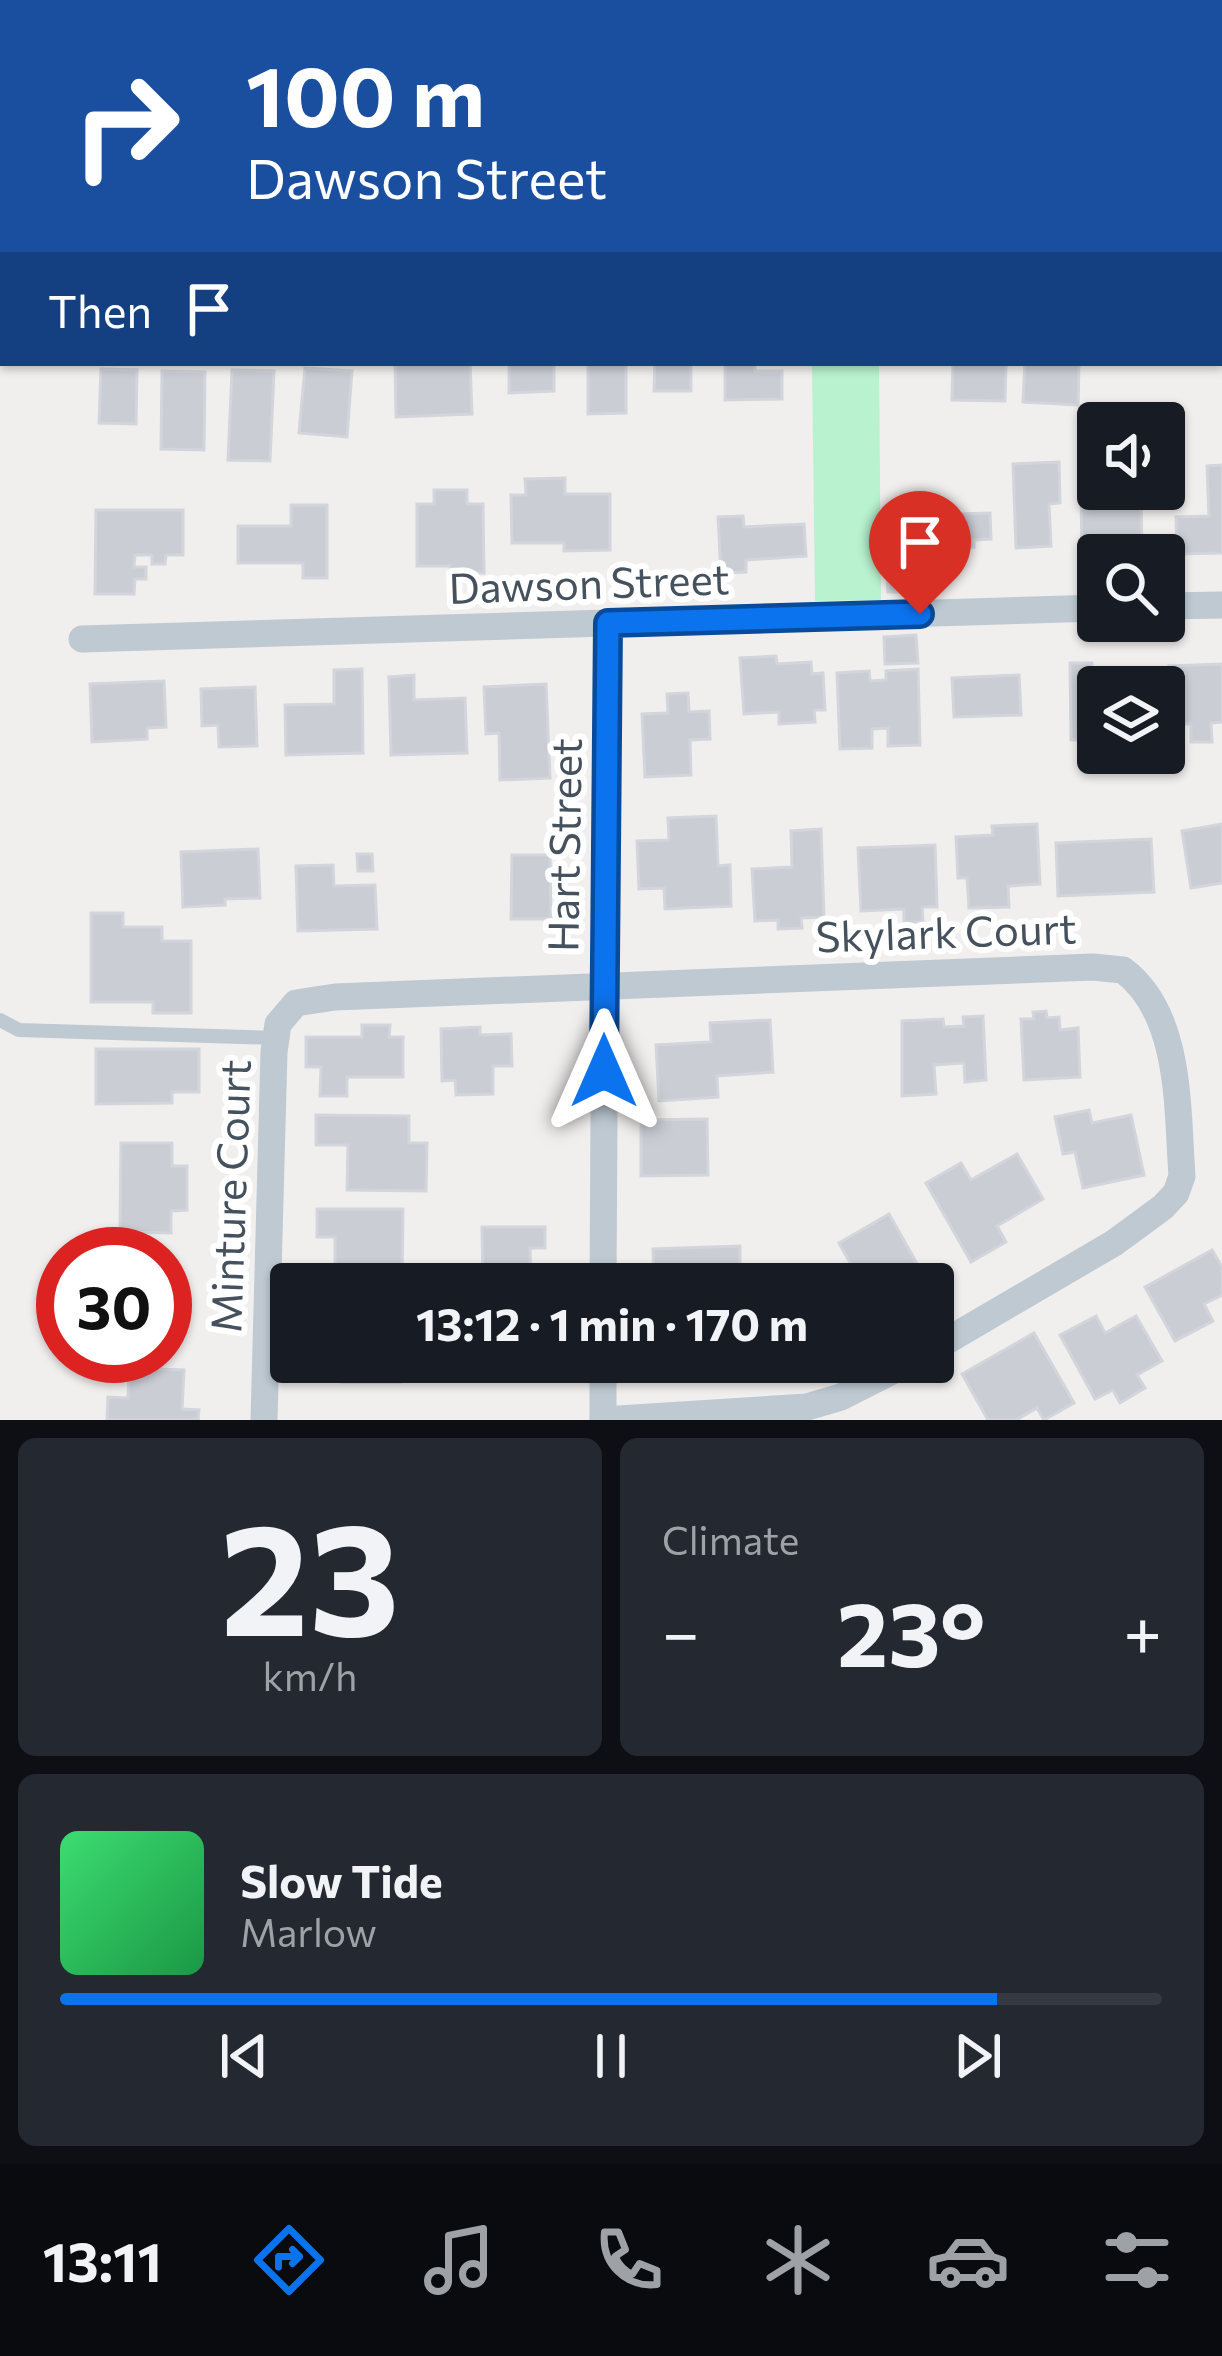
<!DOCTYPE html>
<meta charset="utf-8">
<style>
body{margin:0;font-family:Commissioner,sans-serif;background:#242831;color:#f1f3f6;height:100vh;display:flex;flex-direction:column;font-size:45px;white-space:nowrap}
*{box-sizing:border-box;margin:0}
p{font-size:39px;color:#9ea1a6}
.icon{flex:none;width:66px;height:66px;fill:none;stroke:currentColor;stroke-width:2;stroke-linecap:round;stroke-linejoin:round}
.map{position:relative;height:1420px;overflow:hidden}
.drawer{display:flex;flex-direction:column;gap:18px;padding:18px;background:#0d0f14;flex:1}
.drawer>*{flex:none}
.hud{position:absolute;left:0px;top:0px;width:1224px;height:366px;box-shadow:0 3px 9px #0004;background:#1a4fa0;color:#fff;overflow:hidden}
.tools{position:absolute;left:1077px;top:402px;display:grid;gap:24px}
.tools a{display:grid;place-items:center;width:108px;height:108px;border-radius:12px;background:#171b24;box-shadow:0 3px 9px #0004;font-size:60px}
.speed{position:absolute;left:36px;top:1227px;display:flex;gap:24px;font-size:60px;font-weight:700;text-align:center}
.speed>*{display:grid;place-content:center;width:156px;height:156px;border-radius:50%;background:#171b24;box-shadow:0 3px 9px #0004;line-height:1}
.speed .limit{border:18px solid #d22;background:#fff;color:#111}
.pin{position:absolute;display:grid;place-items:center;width:102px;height:102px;color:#fff;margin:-123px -51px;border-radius:50% 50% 50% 0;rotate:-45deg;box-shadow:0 0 12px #0007}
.pin .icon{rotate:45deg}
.me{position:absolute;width:132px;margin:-66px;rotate:0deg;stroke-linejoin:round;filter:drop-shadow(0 0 9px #0008)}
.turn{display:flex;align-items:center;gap:42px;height:252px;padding:0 48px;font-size:54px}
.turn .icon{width:156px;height:156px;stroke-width:2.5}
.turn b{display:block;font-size:84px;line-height:102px}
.then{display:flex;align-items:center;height:114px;padding:0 48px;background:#0003;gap:24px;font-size:45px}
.big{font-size:90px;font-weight:700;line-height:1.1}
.drawer .card{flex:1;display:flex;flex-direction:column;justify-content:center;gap:18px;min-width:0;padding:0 42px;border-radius:18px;background:#242831}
.drawer .dial{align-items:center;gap:0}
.dial b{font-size:156px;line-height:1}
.song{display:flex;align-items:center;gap:36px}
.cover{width:144px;height:144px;border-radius:18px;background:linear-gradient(135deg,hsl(140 70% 55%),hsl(140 70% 35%))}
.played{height:12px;border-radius:6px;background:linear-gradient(90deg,#0c73ee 85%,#363941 85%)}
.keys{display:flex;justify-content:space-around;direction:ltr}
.heat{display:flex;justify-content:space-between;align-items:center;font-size:66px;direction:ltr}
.drawer .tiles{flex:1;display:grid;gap:18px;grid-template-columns:1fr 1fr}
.card:last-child{grid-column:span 2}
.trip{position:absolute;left:270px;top:1263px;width:684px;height:120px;border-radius:12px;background:#171b24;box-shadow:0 3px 9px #0004;font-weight:700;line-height:120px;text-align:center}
.tabs{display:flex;height:192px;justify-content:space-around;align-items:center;background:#090b0e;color:#9ea1a6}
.tabs .icon{width:84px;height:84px}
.tabs .active{color:#0c73ee}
.tabs b{font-size:54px;color:#f1f3f6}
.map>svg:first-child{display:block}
.green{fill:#b9f2ce}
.building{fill:#cacdd4;stroke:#d2d5db;stroke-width:3}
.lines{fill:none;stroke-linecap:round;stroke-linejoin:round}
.service{stroke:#bec9d2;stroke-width:14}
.minor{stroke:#bec9d2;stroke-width:27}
.route-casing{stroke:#084b9b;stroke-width:30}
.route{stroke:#0c73ee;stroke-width:21}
.labels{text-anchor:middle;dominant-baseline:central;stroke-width:12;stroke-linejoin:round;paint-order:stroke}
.street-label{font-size:42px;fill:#45525d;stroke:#fff}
</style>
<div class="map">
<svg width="1222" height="1420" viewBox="0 0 1222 1420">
<rect width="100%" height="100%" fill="#f1eeee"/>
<polygon class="green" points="812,363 879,363 881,600 815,601"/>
<g class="building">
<polygon points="395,363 470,363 472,414 396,417"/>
<polygon points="509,363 554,363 554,391 509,393"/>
<polygon points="588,363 626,363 626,413 588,414"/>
<polygon points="655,363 691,363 691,391 654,391"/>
<polygon points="725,363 755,363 755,371 782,371 782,399 725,400"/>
<polygon points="953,363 1006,363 1005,401 952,400"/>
<polygon points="1025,363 1079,363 1078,405 1023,402"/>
<polygon points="305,368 352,371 347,437 299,433"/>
<polygon points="101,369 137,370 136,424 99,423"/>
<polygon points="232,370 274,371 270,461 228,460"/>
<polygon points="162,371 205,372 204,450 161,449"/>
<polygon points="1059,462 1060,503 1049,504 1051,546 1016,548 1013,464"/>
<polygon points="1222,465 1222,553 1177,554 1176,517 1209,516 1207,466"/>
<polygon points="565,478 565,494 610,494 610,550 564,551 564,543 512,543 511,495 526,495 525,479"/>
<polygon points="434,490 467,490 467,504 483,504 484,573 450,573 450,566 417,566 417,504 434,504"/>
<polygon points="1141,496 1142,555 1122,555 1121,539 1101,540 1101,549 1082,550 1081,498"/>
<polygon points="291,505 327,505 327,578 303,578 303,563 238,563 238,526 291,526"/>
<polygon points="96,510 183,510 183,555 166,555 165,564 152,564 152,555 135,555 134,567 146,567 146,579 135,579 134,594 95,594"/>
<polygon points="990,513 991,539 974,540 974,547 959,548 959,555 887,557 886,516"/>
<polygon points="743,516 744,527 804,524 806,556 746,560 746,572 721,573 718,517"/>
<polygon points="887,567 902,567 903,592 888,592"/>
<polygon points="916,635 918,663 885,664 884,637"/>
<polygon points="776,656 777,664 811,662 812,674 823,673 825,710 814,710 815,722 779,724 779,712 744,714 740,658"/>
<polygon points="1070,663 1092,663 1092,680 1124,679 1124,687 1098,687 1098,740 1071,740"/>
<polygon points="1222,664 1222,722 1211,723 1212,742 1191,742 1191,724 1170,724 1169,666"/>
<polygon points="362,669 363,753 286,755 285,705 334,704 334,670"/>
<polygon points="918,669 920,745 888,746 888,728 872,729 872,748 840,749 837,673 869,671 870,681 886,680 886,671"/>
<polygon points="414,675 414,700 465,698 467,753 391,755 389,677"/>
<polygon points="1019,675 1021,715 954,717 952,678"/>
<polygon points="164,681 166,727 147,728 147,739 92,742 90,684"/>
<polygon points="546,684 550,778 500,780 499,733 486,734 484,687"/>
<polygon points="255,687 257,746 219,747 218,725 202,726 201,689"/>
<polygon points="688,693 689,712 709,711 710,739 690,740 691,775 645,777 642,714 668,713 667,694"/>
<polygon points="716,816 718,866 730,865 731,906 665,909 664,888 639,889 637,841 669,840 668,818"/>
<polygon points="1037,824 1040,884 1008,886 1009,907 969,908 967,878 958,878 956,837 993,835 992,826"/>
<polygon points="1222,824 1222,883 1191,888 1182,831"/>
<polygon points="821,829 824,917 801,918 802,928 778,929 778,920 755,921 752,869 792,867 791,831"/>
<polygon points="1151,839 1154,892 1058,896 1056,843"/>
<polygon points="935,845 937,907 922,907 923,922 904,922 904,909 861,911 858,848"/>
<polygon points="258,849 260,898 225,899 225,905 183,907 181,852"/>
<polygon points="357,854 372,854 373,871 358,871"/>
<polygon points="512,855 550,855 551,919 511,919"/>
<polygon points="333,865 334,886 375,885 377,929 298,931 296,866"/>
<polygon points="91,913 123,913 123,927 162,927 162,941 191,941 191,1013 153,1013 153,1002 91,1002"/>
<polygon points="1046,1011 1047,1018 1059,1017 1060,1030 1078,1028 1080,1077 1024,1080 1021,1019 1034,1019 1033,1012"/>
<polygon points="983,1016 986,1080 965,1082 964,1063 934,1065 936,1094 902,1096 902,1021 943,1019 944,1027 964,1026 963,1017"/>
<polygon points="770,1020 773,1072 717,1076 718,1097 659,1101 656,1045 711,1042 710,1023"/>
<polygon points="362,1025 390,1025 389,1037 403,1037 403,1077 347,1077 347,1096 320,1096 321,1067 306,1067 306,1037 362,1037"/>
<polygon points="480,1027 480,1035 511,1034 512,1066 493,1066 493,1094 456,1095 455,1080 442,1081 441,1029"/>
<polygon points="96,1049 199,1049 199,1092 172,1092 172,1103 96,1104"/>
<polygon points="1089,1110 1092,1123 1131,1115 1144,1175 1083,1188 1075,1152 1063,1154 1055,1117"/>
<polygon points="316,1115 409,1116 409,1143 427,1143 426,1191 347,1190 348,1145 316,1145"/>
<polygon points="707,1119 708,1175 641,1176 641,1120"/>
<polygon points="121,1143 172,1143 172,1166 187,1166 187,1210 171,1211 171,1233 120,1232"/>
<polygon points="1017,1154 1043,1199 997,1226 1006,1242 971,1262 926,1183 961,1163 971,1180"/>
<polygon points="317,1209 403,1209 402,1284 306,1284 306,1265 335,1265 335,1237 317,1237"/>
<polygon points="889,1214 920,1269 894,1284 862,1284 839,1243"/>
<polygon points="482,1227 545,1227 545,1248 530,1248 531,1282 483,1282"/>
<polygon points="740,1246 740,1278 711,1278 711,1284 654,1280 653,1249"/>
<polygon points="1212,1250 1222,1267 1222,1295 1204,1304 1213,1321 1175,1341 1145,1287"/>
<polygon points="1096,1316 1105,1333 1136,1316 1162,1361 1137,1375 1145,1388 1120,1403 1113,1390 1095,1399 1060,1335"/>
<polygon points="1034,1333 1074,1403 1044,1420 1037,1408 1016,1420 988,1420 962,1374"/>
<rect x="342" y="1362" width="58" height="20"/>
<polygon points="129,1368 184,1370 182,1409 199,1410 198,1420 107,1420 108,1397 128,1398"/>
</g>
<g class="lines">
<polyline class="service" points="0,1020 19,1030 276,1038"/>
<g class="minor">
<polyline points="546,3 667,0"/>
<polyline points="885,3 885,0"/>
<polyline points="1221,288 1222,288"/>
<polyline points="1164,606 1222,605"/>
<polyline points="82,639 1098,608"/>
<polyline points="603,1284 607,623"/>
<path d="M264,1420L274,1052L278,1024L296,1003L335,997L1093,967L1123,970C1182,1014 1177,1110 1182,1176L1176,1193L1163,1207L1114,1243L933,1349"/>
<polyline points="603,1420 807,1407 841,1397 910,1362"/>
<polyline points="603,1420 603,1362"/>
</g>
</g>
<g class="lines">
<defs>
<polyline id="route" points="604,1071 608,623 920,614"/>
</defs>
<use href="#route" class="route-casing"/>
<use href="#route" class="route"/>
</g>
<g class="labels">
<g class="street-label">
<text transform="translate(589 582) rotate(-2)">Dawson Street</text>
<text transform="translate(563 845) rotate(-89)">Hart Street</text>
<text transform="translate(946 931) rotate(-2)">Skylark Court</text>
<text transform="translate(229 1196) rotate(-88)">Minture Court</text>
</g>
</g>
</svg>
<div class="tools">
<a><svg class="icon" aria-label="sound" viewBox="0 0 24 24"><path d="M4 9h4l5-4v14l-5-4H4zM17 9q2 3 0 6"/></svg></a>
<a><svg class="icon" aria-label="search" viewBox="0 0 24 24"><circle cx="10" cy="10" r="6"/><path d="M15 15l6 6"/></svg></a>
<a><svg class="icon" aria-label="layers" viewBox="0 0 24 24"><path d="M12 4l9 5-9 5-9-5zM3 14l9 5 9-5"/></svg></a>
</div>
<div class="speed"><div class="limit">30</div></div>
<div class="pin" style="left:920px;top:614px;background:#d93025"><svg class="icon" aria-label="arrive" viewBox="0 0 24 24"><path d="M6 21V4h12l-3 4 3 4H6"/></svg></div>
<svg class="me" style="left:604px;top:1071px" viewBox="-20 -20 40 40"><path d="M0-17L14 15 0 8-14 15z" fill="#0c73ee" stroke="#fff" stroke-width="4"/></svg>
<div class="trip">13:12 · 1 min · 170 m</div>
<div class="hud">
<div class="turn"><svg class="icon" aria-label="right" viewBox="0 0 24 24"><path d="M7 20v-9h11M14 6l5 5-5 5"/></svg><div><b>100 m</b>Dawson Street</div></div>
<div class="then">Then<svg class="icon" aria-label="arrive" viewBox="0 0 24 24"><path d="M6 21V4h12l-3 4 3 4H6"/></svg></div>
</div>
</div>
<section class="drawer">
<div class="tiles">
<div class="card dial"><b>23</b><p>km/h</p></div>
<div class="card"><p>Climate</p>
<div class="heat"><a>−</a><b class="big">23°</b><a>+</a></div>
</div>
<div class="card">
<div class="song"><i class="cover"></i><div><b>Slow Tide</b><p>Marlow</p></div></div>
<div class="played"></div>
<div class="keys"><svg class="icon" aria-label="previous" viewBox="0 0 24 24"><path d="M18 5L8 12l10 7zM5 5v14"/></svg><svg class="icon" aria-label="pause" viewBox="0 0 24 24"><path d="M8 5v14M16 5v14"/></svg><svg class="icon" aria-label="next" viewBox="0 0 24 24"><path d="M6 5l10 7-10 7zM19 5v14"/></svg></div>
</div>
</div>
</section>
<nav class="tabs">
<b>13:11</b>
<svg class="icon active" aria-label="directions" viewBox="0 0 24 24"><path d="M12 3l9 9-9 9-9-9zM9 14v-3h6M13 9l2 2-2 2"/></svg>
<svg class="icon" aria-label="music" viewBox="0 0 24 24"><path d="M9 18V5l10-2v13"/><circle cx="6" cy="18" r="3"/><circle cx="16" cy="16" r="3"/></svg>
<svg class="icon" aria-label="phone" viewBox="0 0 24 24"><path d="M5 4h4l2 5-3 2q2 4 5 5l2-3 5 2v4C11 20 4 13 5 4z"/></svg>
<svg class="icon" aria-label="climate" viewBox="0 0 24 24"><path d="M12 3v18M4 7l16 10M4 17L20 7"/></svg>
<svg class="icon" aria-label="car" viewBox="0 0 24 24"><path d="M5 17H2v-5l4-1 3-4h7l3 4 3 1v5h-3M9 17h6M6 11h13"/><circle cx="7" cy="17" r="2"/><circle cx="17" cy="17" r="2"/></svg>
<svg class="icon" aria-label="filters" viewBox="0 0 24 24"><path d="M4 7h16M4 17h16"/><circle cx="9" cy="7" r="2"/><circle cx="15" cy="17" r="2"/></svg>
</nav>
